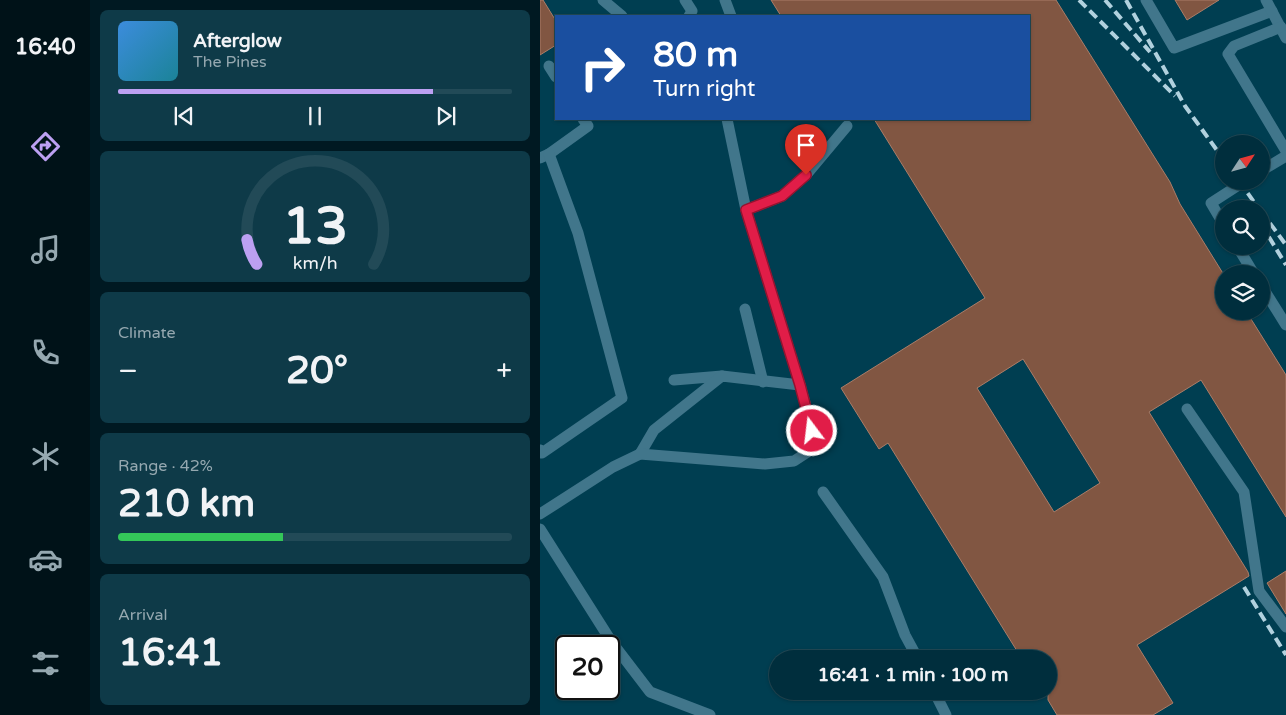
<!DOCTYPE html>
<meta charset="utf-8">
<style>
body{margin:0;font-family:"Varela Round",sans-serif;background:#0e3a48;color:#f1f3f6;height:100vh;display:flex;flex-direction:column;font-size:19px;white-space:nowrap}
*{box-sizing:border-box;margin:0}
p{font-size:16px;color:#95a8b0}
.icon{flex:none;width:28px;height:28px;fill:none;stroke:currentColor;stroke-width:2;stroke-linecap:round;stroke-linejoin:round}
.map{position:relative;flex:1;overflow:hidden}
.drawer{display:flex;flex-direction:column;gap:10px;padding:10px;background:#001922;width:450px}
.drawer>*{flex:none}
.top-card{position:absolute;left:15px;top:15px;width:475px;height:105px;border-radius:0px;box-shadow:0 1px 4px #0004,0 0 0 1px #224a57;background:#1a4fa0;color:#fff;overflow:hidden}
.needle{width:32px;rotate:54deg}
.tools{position:absolute;left:675px;top:135px;display:grid;gap:10px}
.tools a{display:grid;place-items:center;width:55px;height:55px;border-radius:50%;background:#002e3d;box-shadow:0 1px 4px #0004,0 0 0 1px #224a57;font-size:25px}
.speed{position:absolute;left:15px;top:635px;display:flex;gap:10px;font-size:25px;font-weight:700;text-align:center}
.speed>*{display:grid;place-content:center;width:65px;height:65px;border-radius:50%;background:#002e3d;box-shadow:0 1px 4px #0004,0 0 0 1px #224a57;line-height:1}
.speed .limit{border:2px solid #111;border-radius:8px;background:#fff;color:#111}
.pin{position:absolute;display:grid;place-items:center;width:42px;height:42px;color:#fff;margin:-51px -21px;border-radius:50% 50% 50% 0;rotate:-45deg;box-shadow:0 0 5px #0007}
.pin .icon{rotate:45deg}
.me{position:absolute;width:55px;margin:-28px;rotate:345deg;stroke-linejoin:round;filter:drop-shadow(0 0 4px #0008)}
.turn{display:flex;align-items:center;gap:18px;height:105px;padding:0 15px;font-size:22px}
.turn .icon{width:65px;height:65px;stroke-width:2.5}
.turn b{display:block;font-size:35px;line-height:42px}
.big{font-size:38px;font-weight:800;line-height:1.1}
.drawer .widget{flex:1;display:flex;flex-direction:column;justify-content:center;gap:8px;min-width:0;padding:0 18px;border-radius:8px;background:#0e3a48}
.drawer .dial{align-items:center;gap:0}
.dial svg{height:130px;overflow:visible;fill:none;stroke:#224a57;stroke-width:7;stroke-linecap:round;text-anchor:middle}
.dial text{fill:#f1f3f6;stroke:none}
.song{display:flex;align-items:center;gap:15px}
.cover{width:60px;height:60px;border-radius:8px;background:linear-gradient(135deg,hsl(210 70% 55%),hsl(190 70% 35%))}
.played{height:5px;border-radius:2px;background:linear-gradient(90deg,#bca0f2 80%,#224a57 80%)}
.keys{display:flex;justify-content:space-around;direction:ltr}
.heat{display:flex;justify-content:space-between;align-items:center;font-size:28px;direction:ltr}
.charge{height:8px;border-radius:4px;background:linear-gradient(90deg,#34c759 42%,#224a57 0)}
.trip{position:absolute;left:229px;top:650px;width:288px;height:50px;border-radius:25px;background:#002e3d;box-shadow:0 1px 4px #0004,0 0 0 1px #224a57;font-weight:800;line-height:50px;text-align:center}
main{display:flex;flex:1;min-height:0}
.tabs{display:flex;flex-direction:column;width:90px;justify-content:space-around;align-items:center;background:#001218;color:#95a8b0}
.tabs .icon{width:35px;height:35px}
.tabs .current{color:#bca0f2}
.tabs b{font-size:22px;color:#f1f3f6}
.map>svg:first-child{display:block}
.building{fill:#815642;stroke:#ab7d68;fill-rule:evenodd}
.lines{fill:none;stroke-linecap:round;stroke-linejoin:round}
.lane{stroke:#41768b;stroke-width:11}
.rail{stroke:#b1d1de;stroke-width:4;stroke-dasharray:10 5;stroke-linecap:butt}
.route-casing{stroke:#92132f;stroke-width:12}
.route{stroke:#e11d48;stroke-width:9}
</style>
<main>
<nav class="tabs">
<b>16:40</b>
<svg class="icon current" aria-label="directions" viewBox="0 0 24 24"><path d="M12 3l9 9-9 9-9-9zM9 14v-3h6M13 9l2 2-2 2"/></svg>
<svg class="icon" aria-label="music" viewBox="0 0 24 24"><path d="M9 18V5l10-2v13"/><circle cx="6" cy="18" r="3"/><circle cx="16" cy="16" r="3"/></svg>
<svg class="icon" aria-label="phone" viewBox="0 0 24 24"><path d="M5 4h4l2 5-3 2q2 4 5 5l2-3 5 2v4C11 20 4 13 5 4z"/></svg>
<svg class="icon" aria-label="climate" viewBox="0 0 24 24"><path d="M12 3v18M4 7l16 10M4 17L20 7"/></svg>
<svg class="icon" aria-label="car" viewBox="0 0 24 24"><path d="M5 17H2v-5l4-1 3-4h7l3 4 3 1v5h-3M9 17h6M6 11h13"/><circle cx="7" cy="17" r="2"/><circle cx="17" cy="17" r="2"/></svg>
<svg class="icon" aria-label="filters" viewBox="0 0 24 24"><path d="M4 7h16M4 17h16"/><circle cx="9" cy="7" r="2"/><circle cx="15" cy="17" r="2"/></svg>
</nav>
<section class="drawer">
<div class="widget">
<div class="song"><i class="cover"></i><div><b>Afterglow</b><p>The Pines</p></div></div>
<div class="played"></div>
<div class="keys"><svg class="icon" aria-label="previous" viewBox="0 0 24 24"><path d="M18 5L8 12l10 7zM5 5v14"/></svg><svg class="icon" aria-label="pause" viewBox="0 0 24 24"><path d="M8 5v14M16 5v14"/></svg><svg class="icon" aria-label="next" viewBox="0 0 24 24"><path d="M6 5l10 7-10 7zM19 5v14"/></svg></div>
</div>
<div class="widget dial"><svg viewBox="0 0 100 80">
<path d="M14 69A42 42 0 1 1 86 69"/>
<path d="M14 69A42 42 0 0 1 8 54" stroke="#bca0f2"/>
<text x="50" y="56" font-size="32" font-weight="700">13</text>
<text x="50" y="72" font-size="11">km/h</text>
</svg></div>
<div class="widget"><p>Climate</p>
<div class="heat"><a>−</a><b class="big">20°</b><a>+</a></div>
</div>
<div class="widget"><p>Range · 42%</p><b class="big">210 km</b><div class="charge"></div></div>
<div class="widget"><p>Arrival</p><b class="big">16:41</b></div>
</section>
<div class="map">
<svg width="746" height="715" viewBox="0 0 746 715">
<rect width="100%" height="100%" fill="#003e51"/>
<g class="building">
<polygon points="0,0 3,0 16,21 16,45 0,55"/>
<path d="M231,0H516L630,182L640,204L684,275V311H706L746,375V517L661,380L609,412L708,572L709,576L597,645L633,703L613,715H517L508,700V659H482L348,443L339,449L301,388L445,298L334,119H489V16H241ZM483,359L560,483L514,512L437,388Z"/>
<polygon points="635,0 679,0 647,20"/>
<polygon points="746,571 746,614 727,583"/>
</g>
<g class="lines">
<g class="lane">
<polyline points="63,0 82,16"/>
<polyline points="145,0 152,11 149,16"/>
<polyline points="185,0 191,16"/>
<polyline points="606,0 634,48 732,11"/>
<polyline points="726,0 746,38"/>
<polyline points="741,27 694,46 688,54 746,151"/>
<polyline points="9,66 16,77"/>
<polyline points="187,119 206,210"/>
<polyline points="0,158 9,154 48,126 43,119"/>
<polyline points="721,171 746,156"/>
<polyline points="684,225 671,203 705,181"/>
<polyline points="697,246 714,274"/>
<polyline points="721,285 746,325"/>
<polyline points="205,309 223,382"/>
<polyline points="134,380 182,376"/>
<polyline points="647,409 704,492 719,591 746,627"/>
<polyline points="0,450 2,453 82,398 38,233 9,154"/>
<polyline points="100,454 114,430 182,376 260,385"/>
<polyline points="283,492 343,577 365,635 378,659"/>
<polyline points="0,514 73,467 100,454 225,464 254,461 277,446 260,385 206,210 242,196 266,175 307,126"/>
<polyline points="0,529 71,641 110,692 170,715"/>
<polyline points="394,691 406,715"/>
</g>
<g class="rail">
<polyline points="539,0 635,96"/>
<polyline points="565,0 610,52"/>
<polyline points="586,0 645,106 684,160"/>
<polyline points="699,181 719,209"/>
<polyline points="721,211 746,245"/>
<polyline points="721,224 746,265"/>
<polyline points="704,587 746,655"/>
</g>
</g>
<g class="lines">
<defs>
<polyline id="route" points="266,175 242,196 206,210 260,385 272,431"/>
</defs>
<use href="#route" class="route-casing"/>
<use href="#route" class="route"/>
</g>
</svg>
<div class="tools">
<a><svg class="needle" viewBox="-14 -14 28 28"><path d="M0-13l5 13h-10z" fill="#e53935"/><path d="M0 13l5-13h-10z" fill="#95a8b0"/></svg></a>
<a><svg class="icon" aria-label="search" viewBox="0 0 24 24"><circle cx="10" cy="10" r="6"/><path d="M15 15l6 6"/></svg></a>
<a><svg class="icon" aria-label="layers" viewBox="0 0 24 24"><path d="M12 4l9 5-9 5-9-5zM3 14l9 5 9-5"/></svg></a>
</div>
<div class="speed"><div class="limit">20</div></div>
<div class="pin" style="left:266px;top:175px;background:#d93025"><svg class="icon" aria-label="arrive" viewBox="0 0 24 24"><path d="M6 21V4h12l-3 4 3 4H6"/></svg></div>
<svg class="me" style="left:272px;top:431px" viewBox="-20 -20 40 40"><circle r="17" fill="#e11d48" stroke="#fff" stroke-width="3"/><path d="M0-11L8 9 0 5-8 9z" fill="#fff"/></svg>
<div class="trip">16:41 · 1 min · 100 m</div>
<div class="top-card">
<div class="turn"><svg class="icon" aria-label="right" viewBox="0 0 24 24"><path d="M7 20v-9h11M14 6l5 5-5 5"/></svg><div><b>80 m</b>Turn right</div></div>
</div>
</div>
</main>
